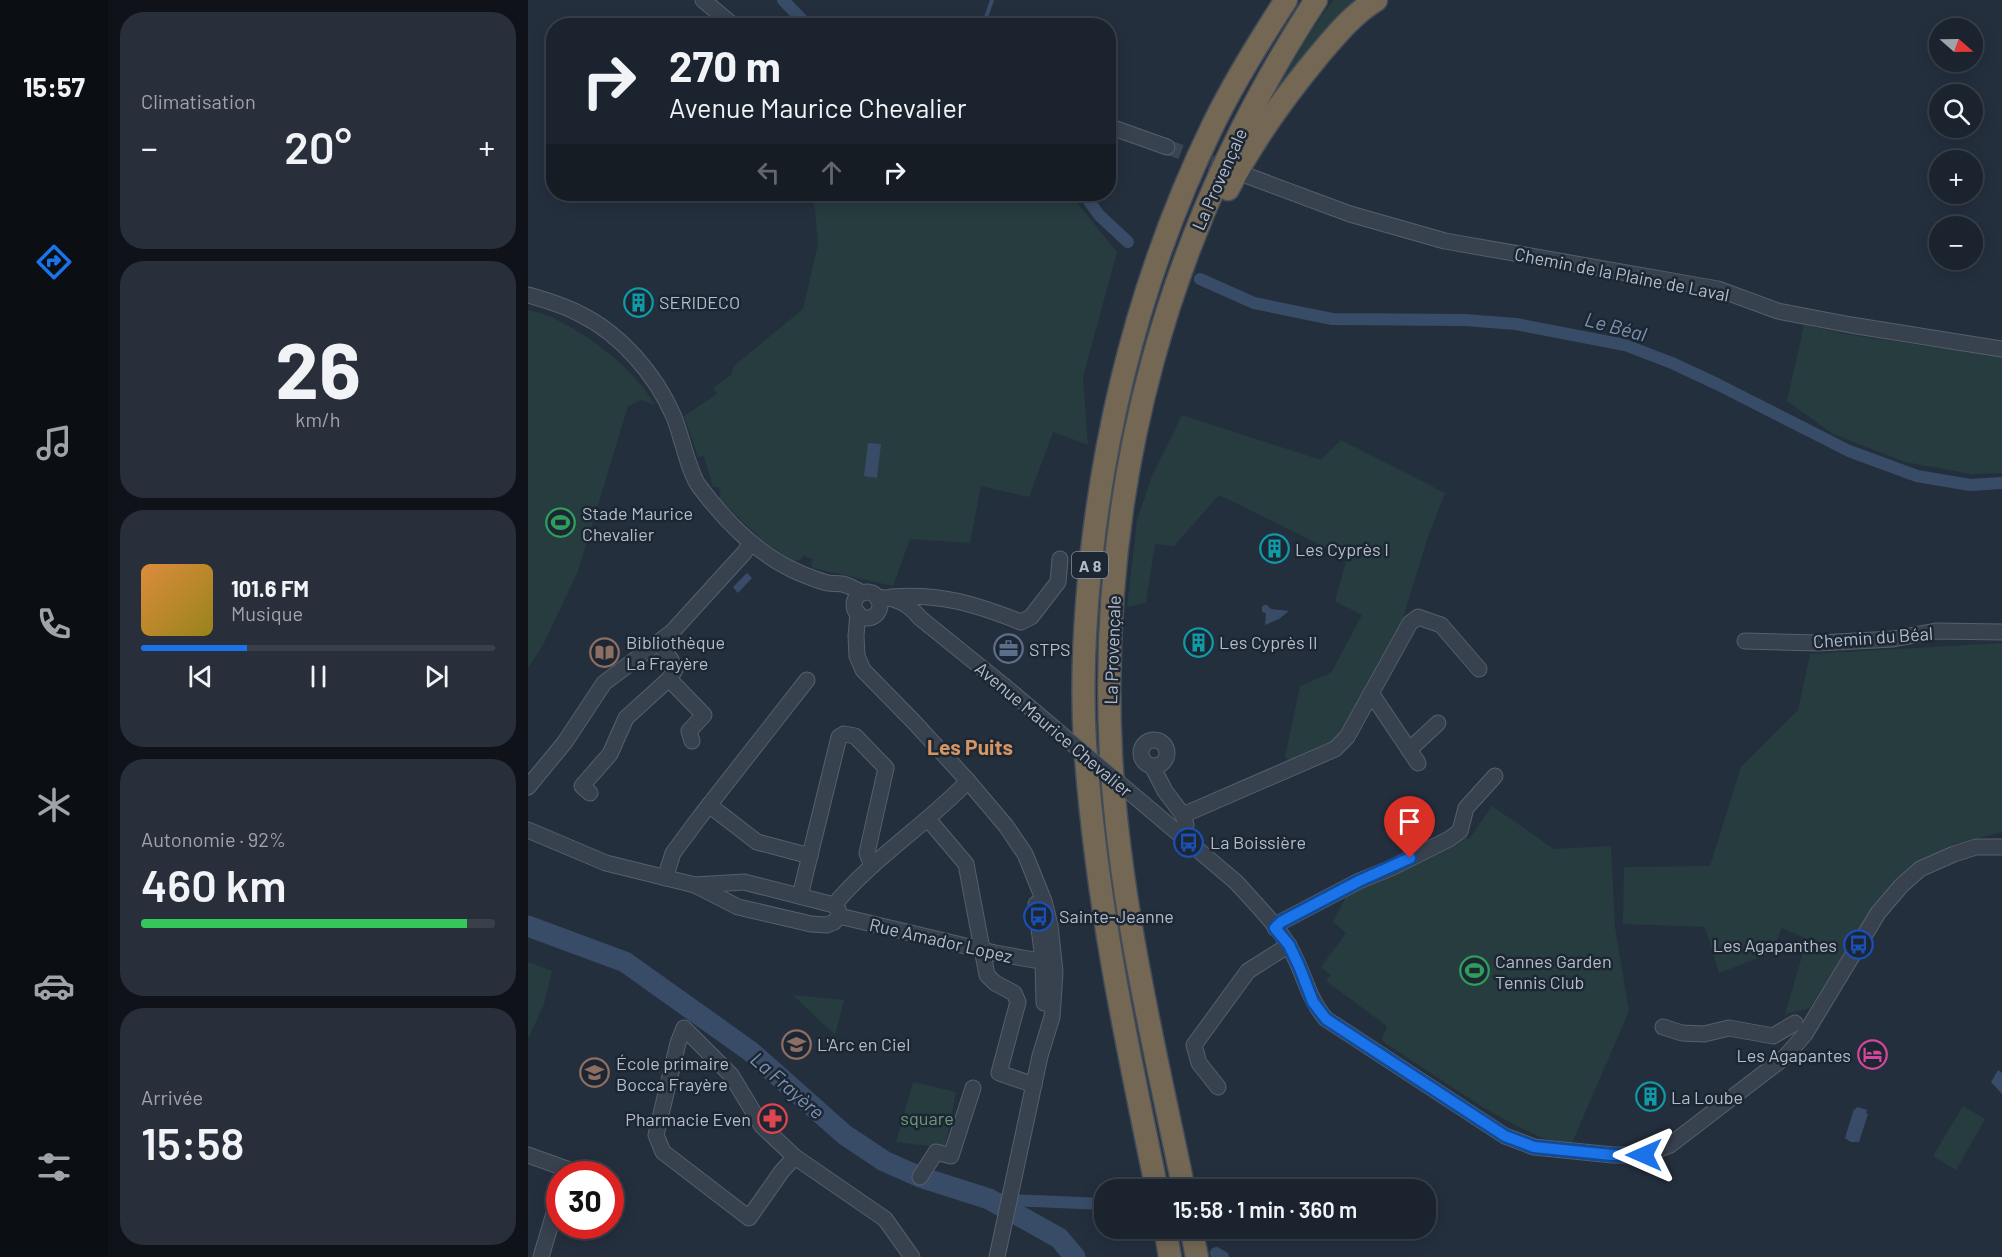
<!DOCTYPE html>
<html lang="fr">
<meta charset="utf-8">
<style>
body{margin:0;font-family:Barlow,sans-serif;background:#282f3a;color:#f1f3f6;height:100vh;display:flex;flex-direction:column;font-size:22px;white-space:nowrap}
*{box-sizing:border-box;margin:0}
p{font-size:20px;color:#a0a4aa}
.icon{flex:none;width:33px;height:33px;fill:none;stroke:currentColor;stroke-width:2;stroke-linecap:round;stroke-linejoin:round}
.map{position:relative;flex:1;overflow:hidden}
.drawer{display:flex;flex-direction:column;gap:12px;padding:12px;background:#0f1319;width:420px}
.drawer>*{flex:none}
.top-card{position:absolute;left:18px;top:18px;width:570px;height:183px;border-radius:24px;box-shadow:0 3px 15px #0003,0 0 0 2px #39404a;background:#1b232e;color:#f1f3f6;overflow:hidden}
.needle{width:39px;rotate:110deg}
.controls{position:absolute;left:1401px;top:18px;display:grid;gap:12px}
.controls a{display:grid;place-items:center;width:54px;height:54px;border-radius:50%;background:#1b232e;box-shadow:0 3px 15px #0003,0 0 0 2px #39404a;font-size:30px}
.speed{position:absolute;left:18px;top:1161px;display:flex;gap:12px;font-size:30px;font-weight:700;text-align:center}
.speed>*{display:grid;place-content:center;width:78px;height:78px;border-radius:50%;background:#1b232e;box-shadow:0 3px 15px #0003,0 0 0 2px #39404a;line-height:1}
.speed .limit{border:9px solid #d22;background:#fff;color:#111}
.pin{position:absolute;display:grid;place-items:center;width:51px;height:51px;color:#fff;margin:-62px -26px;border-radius:50% 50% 50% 0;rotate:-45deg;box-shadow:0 0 6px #0007}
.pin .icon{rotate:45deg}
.me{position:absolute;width:66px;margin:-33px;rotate:270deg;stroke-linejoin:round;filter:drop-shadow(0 0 4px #0008)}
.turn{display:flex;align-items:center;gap:21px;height:126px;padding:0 24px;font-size:27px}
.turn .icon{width:78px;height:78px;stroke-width:2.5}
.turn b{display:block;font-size:42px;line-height:51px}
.lanes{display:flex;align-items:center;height:57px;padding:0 24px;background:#0003;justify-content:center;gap:30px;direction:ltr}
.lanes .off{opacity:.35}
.big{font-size:45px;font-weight:600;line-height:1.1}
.drawer .card{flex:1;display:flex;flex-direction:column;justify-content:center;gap:9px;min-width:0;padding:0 21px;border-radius:24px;background:#282f3a}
.drawer .dial{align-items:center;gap:0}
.dial b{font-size:78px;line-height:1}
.song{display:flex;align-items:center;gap:18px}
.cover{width:72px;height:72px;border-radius:9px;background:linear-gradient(135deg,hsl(30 70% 55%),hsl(50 70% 35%))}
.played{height:6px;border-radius:3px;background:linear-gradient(90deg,#1a73e8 30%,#39404a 30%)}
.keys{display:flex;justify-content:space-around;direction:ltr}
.heat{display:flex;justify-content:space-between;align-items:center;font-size:33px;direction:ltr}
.charge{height:9px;border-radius:4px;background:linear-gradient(90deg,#34c759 92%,#39404a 0)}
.trip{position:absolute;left:566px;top:1179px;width:342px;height:60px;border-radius:24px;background:#1b232e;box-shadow:0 3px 15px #0003,0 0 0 2px #39404a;font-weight:600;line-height:60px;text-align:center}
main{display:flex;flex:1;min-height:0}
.menu{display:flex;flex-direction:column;width:108px;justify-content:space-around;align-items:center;background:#0b0e12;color:#a0a4aa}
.menu .icon{width:42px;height:42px}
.menu .current{color:#1a73e8}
.menu b{font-size:27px;color:#f1f3f6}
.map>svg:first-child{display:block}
.green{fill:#263c3f}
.water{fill:#394c67}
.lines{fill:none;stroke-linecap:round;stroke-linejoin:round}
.stream{stroke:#394c67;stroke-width:4}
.canal{stroke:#394c67;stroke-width:12}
.river{stroke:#394c67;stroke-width:21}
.minor-tunnel{stroke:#3a4453;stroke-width:15;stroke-dasharray:15 8;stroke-linecap:butt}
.minor-casing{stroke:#565f6c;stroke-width:17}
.highway-casing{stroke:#434c59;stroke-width:25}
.minor{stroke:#38414e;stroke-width:15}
.highway{stroke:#746855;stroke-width:22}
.minor-bridge-casing{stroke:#565f6c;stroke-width:17;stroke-linecap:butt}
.minor-bridge{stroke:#38414e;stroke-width:15}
.route-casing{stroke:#114b97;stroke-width:15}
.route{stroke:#1a73e8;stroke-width:10}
.labels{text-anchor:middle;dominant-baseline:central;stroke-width:5;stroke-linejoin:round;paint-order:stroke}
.shield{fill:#1d2633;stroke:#878f9c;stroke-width:1.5}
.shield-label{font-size:16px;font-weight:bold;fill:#b4bcc9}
.street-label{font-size:18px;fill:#b4bcc9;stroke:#1d2633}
.poi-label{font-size:18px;fill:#b4bcc9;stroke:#1d2633;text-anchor:start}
.park-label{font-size:18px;fill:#6b9a76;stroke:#1d2633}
.water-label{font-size:20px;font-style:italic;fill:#7c92b1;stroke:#1d2633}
.quarter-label{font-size:21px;font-weight:bold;fill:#d59563;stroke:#1d2633}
</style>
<main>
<nav class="menu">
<b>15:57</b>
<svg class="icon current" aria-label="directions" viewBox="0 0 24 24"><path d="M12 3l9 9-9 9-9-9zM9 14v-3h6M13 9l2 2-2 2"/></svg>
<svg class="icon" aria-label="music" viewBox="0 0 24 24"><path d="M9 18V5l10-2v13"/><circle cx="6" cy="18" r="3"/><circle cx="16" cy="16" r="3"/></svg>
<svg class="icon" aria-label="phone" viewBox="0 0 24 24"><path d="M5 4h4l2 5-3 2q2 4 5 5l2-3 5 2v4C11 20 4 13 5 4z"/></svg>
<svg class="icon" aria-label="climate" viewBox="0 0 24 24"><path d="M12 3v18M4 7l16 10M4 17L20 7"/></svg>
<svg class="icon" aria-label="car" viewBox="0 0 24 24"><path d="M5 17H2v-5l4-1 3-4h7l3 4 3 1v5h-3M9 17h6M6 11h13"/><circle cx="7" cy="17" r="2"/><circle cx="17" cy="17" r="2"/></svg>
<svg class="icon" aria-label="filters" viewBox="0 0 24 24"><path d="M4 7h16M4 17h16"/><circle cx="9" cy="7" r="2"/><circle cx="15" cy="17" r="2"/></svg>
</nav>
<section class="drawer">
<div class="card"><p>Climatisation</p>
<div class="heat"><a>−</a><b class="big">20°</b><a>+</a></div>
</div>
<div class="card dial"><b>26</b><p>km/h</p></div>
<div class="card">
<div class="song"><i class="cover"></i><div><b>101.6 FM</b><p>Musique</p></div></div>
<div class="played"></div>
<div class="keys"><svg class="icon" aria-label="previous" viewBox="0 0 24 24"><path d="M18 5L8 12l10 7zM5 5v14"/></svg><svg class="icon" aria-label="pause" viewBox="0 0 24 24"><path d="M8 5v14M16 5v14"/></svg><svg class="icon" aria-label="next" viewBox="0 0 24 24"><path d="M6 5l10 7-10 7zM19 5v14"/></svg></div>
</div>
<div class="card"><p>Autonomie · 92%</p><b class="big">460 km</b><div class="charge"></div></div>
<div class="card"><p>Arrivée</p><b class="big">15:58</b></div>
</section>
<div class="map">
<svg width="1474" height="1257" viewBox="0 0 1474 1257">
<rect width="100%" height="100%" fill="#242f3e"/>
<g class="green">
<polygon points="805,0 837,0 751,95 746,93 784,30"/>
<polygon points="283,194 542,194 589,252 555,377 560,445 525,432 501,497 453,486 442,543 382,539 365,586 285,568 283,564 285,560 275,555 273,559 266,562 235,541 191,499 193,492 190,487 185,487 176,456 170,457 156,416 189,394 185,388 203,375 206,366 275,309 290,244 287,209"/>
<path d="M0,310C43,318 106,367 127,405L113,400L100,406L50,571L15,645L0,668Z"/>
<polygon points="1276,325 1323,335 1474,357 1474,473 1443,474 1377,462 1305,434 1259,401"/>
<polygon points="654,415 793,460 813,440 917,493 899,540 873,624 859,653 806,744 763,763 757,757 772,686 803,673 834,615 807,601 819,558 691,495 646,546 627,544 618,603 599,607 609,520 624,476"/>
<polygon points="1474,643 1474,832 1426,844 1367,880 1340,914 1282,1008 1257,1014 1279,939 1254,928 1243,953 1191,973 1177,927 1095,924 1096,867 1182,866 1213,767 1270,710 1282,654"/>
<polygon points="964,806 1026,849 1083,846 1087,927 1101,1011 1044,1143 1014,1138 989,1126 956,1108 857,1043 854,1039 859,1026 798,981 803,975 793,967 818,933 805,922 819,895 935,837 941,839"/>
<polygon points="0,962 24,971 16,1004 0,1039"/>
<polygon points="265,995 316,1000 307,1035"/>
<polygon points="385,1082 428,1092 417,1148 368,1142"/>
<polygon points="1435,1106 1457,1119 1428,1170 1405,1156"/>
</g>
<g class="water">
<polygon points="340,443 353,444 349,478 336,476"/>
<polygon points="219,573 224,578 210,593 205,587"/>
<polygon points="736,605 739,605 743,609 761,611 751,619 737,625 738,613 734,612 734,607"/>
<polygon points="1470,1070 1474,1073 1474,1094 1463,1082"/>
<polygon points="1329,1107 1339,1110 1338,1113 1340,1114 1331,1142 1323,1142 1317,1138 1326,1109 1327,1110"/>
</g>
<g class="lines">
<polyline class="stream" points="455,26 464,0"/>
<g class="canal">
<polyline points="255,0 280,26"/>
<polyline points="556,194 571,215 600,242"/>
<polyline points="672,279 726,303 804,319 937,320 988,324 1097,345 1144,363 1189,384 1321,451 1389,476 1442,485 1474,483"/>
<polyline points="461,1199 576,1204"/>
<polyline points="688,1253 695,1257"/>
</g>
<polyline class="river" points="0,926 97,962 222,1051 317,1135 356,1161 392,1177 461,1199 531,1238 547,1257"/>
<polyline class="minor-tunnel" points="639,147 704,170"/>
<defs>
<g id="minor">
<polyline points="175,0 206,26"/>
<polyline points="580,126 639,147"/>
<polyline points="720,176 822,214 917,241 1190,289 1250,311 1323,325 1474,349"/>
<path d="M0,295C18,300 35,305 52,314C93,334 128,375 146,417C153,434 161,473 171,486C197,521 232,557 274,574C282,577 291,581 300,583C304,584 309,583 314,584C321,585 328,590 335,593"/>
<circle cx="339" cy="605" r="13"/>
<path d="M363,597C413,593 447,604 493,622L503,617L530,582L532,559"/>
<path d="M349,598C367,596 381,604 392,618L475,685"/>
<polyline points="330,613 328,636 329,656 335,670 386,722 440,781 478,826 497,854 516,901 522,925 527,972 524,1017 512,1056 469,1257"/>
<polyline points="1217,641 1291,643 1365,639 1408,631 1474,632"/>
<polyline points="141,679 176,715 161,731 164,741"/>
<polyline points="843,693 890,763"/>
<circle cx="626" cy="753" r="13"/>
<polyline points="881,750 910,723"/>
<polyline points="624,766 637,791 655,815 658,825"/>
<polyline points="0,787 37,742 76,683 144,632 216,553 223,543"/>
<polyline points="62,793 54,786 82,754 98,718 141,679 147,670 143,660 131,643"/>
<polyline points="181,805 229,842 282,856"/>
<path d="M624,811L708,882C725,901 750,926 762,948C776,972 780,999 798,1019L977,1136L1006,1147L1085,1155H1116L1142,1145L1257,1057L1277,1034L1350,913L1373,886L1392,869L1426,854L1448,847H1474"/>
<polyline points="655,815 807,749 819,737 882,623 890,617 913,625 951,669"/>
<polyline points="400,819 438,864 459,975 467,983 486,993 490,1002 471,1073 506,1085"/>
<polyline points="0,830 78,863 167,885"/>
<polyline points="137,878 145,853 171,818 279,680"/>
<polygon points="216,882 306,905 310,909 311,916 306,922 299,925 283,924 210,907 167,885"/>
<polyline points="272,896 311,737 316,734 327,736 358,768 339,853 344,866"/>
<polyline points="508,904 515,960 516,1003"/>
<path d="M306,905C345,858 398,825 440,781"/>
<polyline points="311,916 467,953 506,960 525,959"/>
<polyline points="747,928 753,922 831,881 863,868 921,839 932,831 938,808 967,776"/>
<polyline points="1135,1027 1154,1033 1176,1034 1201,1028 1245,1036 1267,1023"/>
<polyline points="690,1087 671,1063 666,1045 720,971 761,945"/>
<polyline points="0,1155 39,1169 37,1174"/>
<polyline points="267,1157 254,1171 221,1218 135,1152 128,1135 150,1043 156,1028 203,1075 234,1126 267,1157 357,1219 384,1257"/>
<polyline points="392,1177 408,1152 423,1156 445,1088"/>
<polyline points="13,1257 32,1193"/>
</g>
<g id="highway">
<path d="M700,189C725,140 757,96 791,55C808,35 825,14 848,0"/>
<path d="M629,1190C598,1041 567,894 557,743C553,679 557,614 564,551C581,402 620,258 686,123C707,80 732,40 758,0"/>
<path d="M656,1190C626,1046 591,901 583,755C569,484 640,227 788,0"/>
<polyline points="637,1228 642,1257"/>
<polyline points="663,1228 669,1257"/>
</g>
</defs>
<use href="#minor" class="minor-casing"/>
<use href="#highway" class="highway-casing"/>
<use href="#minor" class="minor"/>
<use href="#highway" class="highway"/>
<defs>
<polyline id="minor-bridge" points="475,685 624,811"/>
</defs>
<use href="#minor-bridge" class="minor-bridge-casing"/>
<use href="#minor-bridge" class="minor-bridge"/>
</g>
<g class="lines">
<defs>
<polyline id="route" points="882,858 831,881 753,922 747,928 761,945 771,966 785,1002 798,1019 977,1136 1006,1147 1084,1155 1116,1155"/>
</defs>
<use href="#route" class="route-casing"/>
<use href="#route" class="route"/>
</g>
<defs>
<symbol id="building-ring" viewBox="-11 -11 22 22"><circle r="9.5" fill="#1d2633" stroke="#0f9aa8" stroke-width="1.5"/><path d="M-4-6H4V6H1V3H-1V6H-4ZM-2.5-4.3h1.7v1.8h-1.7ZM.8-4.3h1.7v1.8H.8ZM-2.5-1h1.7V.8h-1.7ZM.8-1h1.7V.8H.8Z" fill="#0f9aa8"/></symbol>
<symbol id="stadium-ring" viewBox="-11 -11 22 22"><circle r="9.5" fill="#1d2633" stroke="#2e9e5b" stroke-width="1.5"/><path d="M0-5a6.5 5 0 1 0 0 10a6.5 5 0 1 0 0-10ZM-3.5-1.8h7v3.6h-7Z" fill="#2e9e5b"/></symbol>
<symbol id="office-ring" viewBox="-11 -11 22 22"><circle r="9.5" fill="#1d2633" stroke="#5c6f8a" stroke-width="1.5"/><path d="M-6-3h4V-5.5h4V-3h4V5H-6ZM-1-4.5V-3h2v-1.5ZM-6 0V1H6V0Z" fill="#5c6f8a"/></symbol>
<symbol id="library-ring" viewBox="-11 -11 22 22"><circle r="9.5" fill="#1d2633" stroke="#8d6e63" stroke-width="1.5"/><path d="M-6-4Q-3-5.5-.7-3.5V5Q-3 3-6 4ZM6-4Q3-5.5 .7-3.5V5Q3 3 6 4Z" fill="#8d6e63"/></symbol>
<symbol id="bus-ring" viewBox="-11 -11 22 22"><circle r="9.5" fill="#1d2633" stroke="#1a4fb4" stroke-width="1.5"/><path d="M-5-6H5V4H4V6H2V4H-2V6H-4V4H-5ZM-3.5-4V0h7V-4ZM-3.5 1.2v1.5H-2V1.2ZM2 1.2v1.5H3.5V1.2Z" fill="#1a4fb4"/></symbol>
<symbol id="school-ring" viewBox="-11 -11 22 22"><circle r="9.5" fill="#1d2633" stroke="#8d6e63" stroke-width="1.5"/><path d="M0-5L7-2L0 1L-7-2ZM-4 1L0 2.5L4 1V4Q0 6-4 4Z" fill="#8d6e63"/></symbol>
<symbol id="hotel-ring" viewBox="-11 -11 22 22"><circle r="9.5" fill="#1d2633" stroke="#d1479c" stroke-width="1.5"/><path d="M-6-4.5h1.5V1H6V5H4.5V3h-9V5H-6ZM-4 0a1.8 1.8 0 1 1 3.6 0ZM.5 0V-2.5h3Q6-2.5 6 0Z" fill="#d1479c"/></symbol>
<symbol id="pharmacy-ring" viewBox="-11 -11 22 22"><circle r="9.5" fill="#1d2633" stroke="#e0444e" stroke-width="1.5"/><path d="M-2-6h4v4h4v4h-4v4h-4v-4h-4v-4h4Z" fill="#e0444e"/></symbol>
</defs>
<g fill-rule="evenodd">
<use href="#building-ring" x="94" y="286" width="33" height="33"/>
<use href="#stadium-ring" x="16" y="506" width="33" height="33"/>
<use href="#building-ring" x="730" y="532" width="33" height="33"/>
<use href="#building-ring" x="654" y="626" width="33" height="33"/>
<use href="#office-ring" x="464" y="632" width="33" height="33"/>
<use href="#library-ring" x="60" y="636" width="33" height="33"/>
<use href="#bus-ring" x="644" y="826" width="33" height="33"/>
<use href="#bus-ring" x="494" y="900" width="33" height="33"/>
<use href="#bus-ring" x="1314" y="928" width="33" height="33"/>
<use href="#stadium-ring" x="930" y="954" width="33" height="33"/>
<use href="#school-ring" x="252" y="1028" width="33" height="33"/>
<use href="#hotel-ring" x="1328" y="1038" width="33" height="33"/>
<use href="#school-ring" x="50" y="1056" width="33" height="33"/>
<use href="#building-ring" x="1106" y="1080" width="33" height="33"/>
<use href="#pharmacy-ring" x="228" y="1102" width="33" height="33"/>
</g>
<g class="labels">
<rect class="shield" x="544" y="552" width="36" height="26" rx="4.5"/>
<g class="shield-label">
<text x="562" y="565">A 8</text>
</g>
<g class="street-label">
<text transform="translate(691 179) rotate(-66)">La Provençale</text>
<text transform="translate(1094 274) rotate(11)">Chemin de la Plaine de Laval</text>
<text transform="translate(1345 637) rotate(-4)">Chemin du Béal</text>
<text transform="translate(584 650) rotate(-88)">La Provençale</text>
<text transform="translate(526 729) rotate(40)">Avenue Maurice Chevalier</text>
<text transform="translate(413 940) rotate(13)">Rue Amador Lopez</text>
</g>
<g class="poi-label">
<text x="131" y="302">SERIDECO</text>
<text x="54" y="513">Stade Maurice<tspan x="54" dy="21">Chevalier</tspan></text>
<text x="767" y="549">Les Cyprès I</text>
<text x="98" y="642">Bibliothèque<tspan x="98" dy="21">La Frayère</tspan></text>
<text x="691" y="642">Les Cyprès II</text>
<text x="501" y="649">STPS</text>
<text x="682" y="842">La Boissière</text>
<text x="531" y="916">Sainte-Jeanne</text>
<text x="1309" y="945" text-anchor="end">Les Agapanthes</text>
<text x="967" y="961">Cannes Garden<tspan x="967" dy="21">Tennis Club</tspan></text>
<text x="289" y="1044">L'Arc en Ciel</text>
<text x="1323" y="1055" text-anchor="end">Les Agapantes</text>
<text x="88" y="1063">École primaire<tspan x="88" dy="21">Bocca Frayère</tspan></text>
<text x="1143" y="1097">La Loube</text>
<text x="223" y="1119" text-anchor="end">Pharmacie Even</text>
</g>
<g class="park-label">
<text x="399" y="1118">square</text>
</g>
<g class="water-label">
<text transform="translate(1088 326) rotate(15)">Le Béal</text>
<text transform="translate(260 1085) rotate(41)">La Frayère</text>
</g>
<g class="quarter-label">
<text x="442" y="746">Les Puits</text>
</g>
</g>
</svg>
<div class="controls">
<a><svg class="needle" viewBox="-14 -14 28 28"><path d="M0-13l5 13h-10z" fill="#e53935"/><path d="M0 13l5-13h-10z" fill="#a0a4aa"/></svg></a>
<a><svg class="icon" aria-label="search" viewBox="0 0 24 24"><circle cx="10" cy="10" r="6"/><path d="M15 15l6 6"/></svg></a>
<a>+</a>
<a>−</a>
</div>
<div class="speed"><div class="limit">30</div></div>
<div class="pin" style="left:882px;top:858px;background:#d93025"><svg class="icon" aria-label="arrive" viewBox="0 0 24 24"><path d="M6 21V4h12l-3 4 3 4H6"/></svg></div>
<svg class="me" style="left:1116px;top:1155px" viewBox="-20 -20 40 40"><path d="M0-17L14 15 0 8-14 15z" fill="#1a73e8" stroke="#fff" stroke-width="4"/></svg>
<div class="trip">15:58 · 1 min · 360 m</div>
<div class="top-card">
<div class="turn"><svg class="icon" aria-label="right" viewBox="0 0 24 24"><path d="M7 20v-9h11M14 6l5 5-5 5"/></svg><div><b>270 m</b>Avenue Maurice Chevalier</div></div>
<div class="lanes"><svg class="icon off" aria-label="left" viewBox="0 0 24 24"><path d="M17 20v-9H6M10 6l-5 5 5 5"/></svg><svg class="icon off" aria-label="ahead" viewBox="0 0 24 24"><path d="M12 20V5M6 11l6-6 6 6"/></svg><svg class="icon" aria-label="right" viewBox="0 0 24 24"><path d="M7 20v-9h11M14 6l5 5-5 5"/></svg></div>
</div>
</div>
</main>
